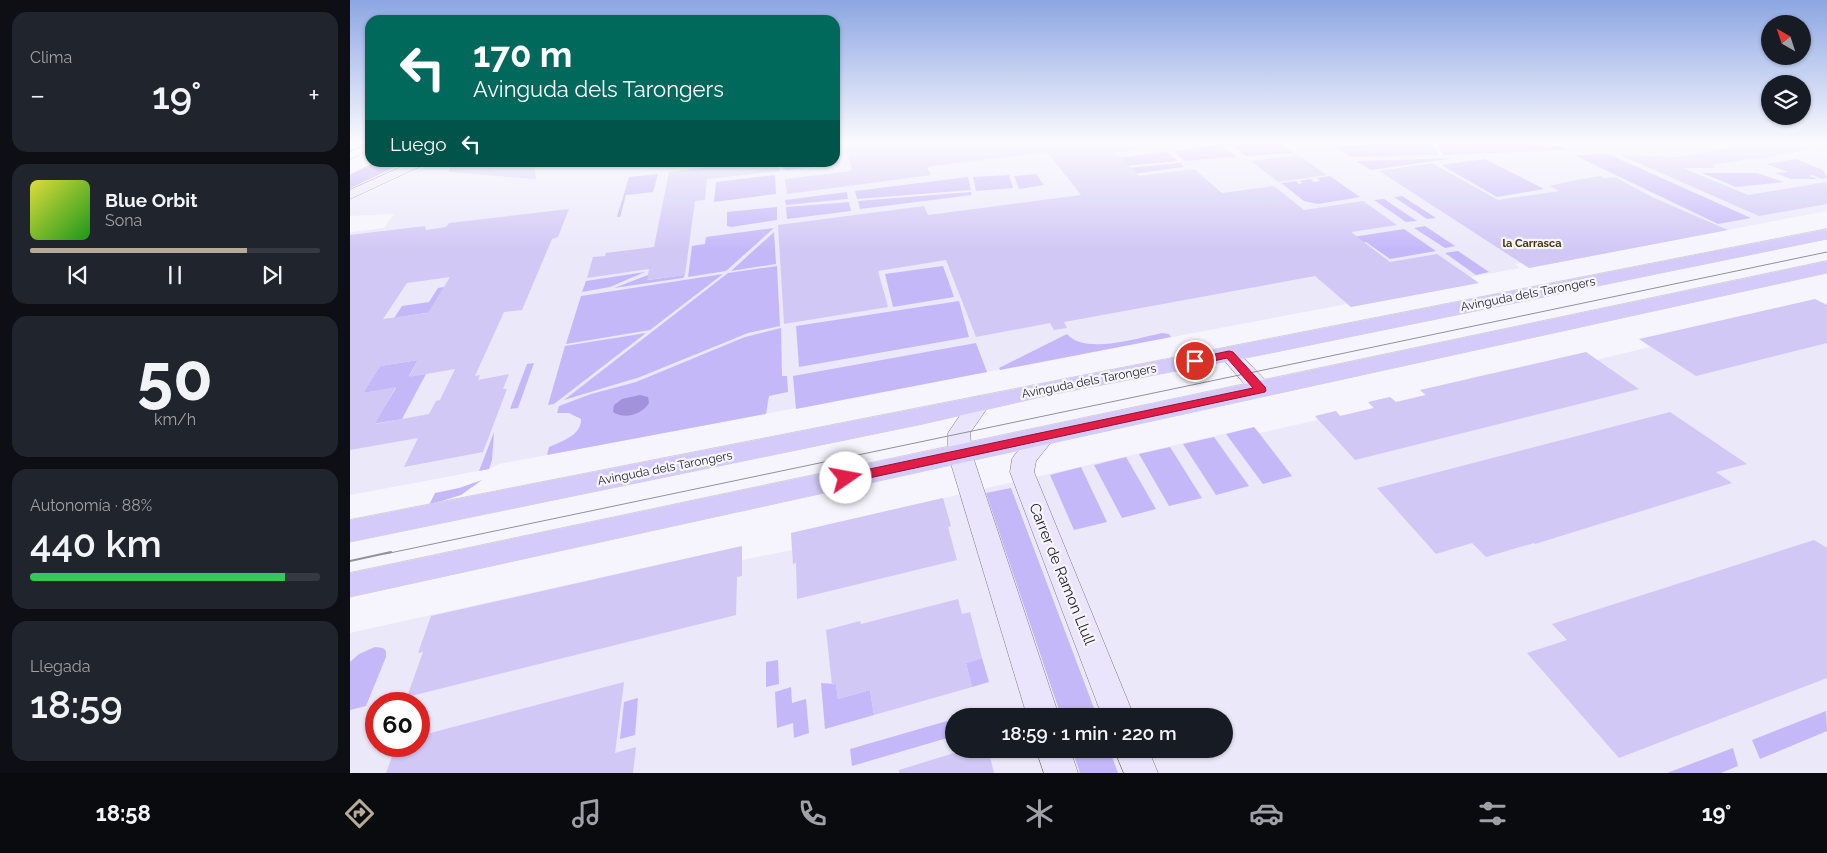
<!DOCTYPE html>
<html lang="es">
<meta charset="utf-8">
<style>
body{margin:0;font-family:Raleway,sans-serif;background:#20242c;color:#f1f3f6;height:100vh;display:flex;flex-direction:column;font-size:19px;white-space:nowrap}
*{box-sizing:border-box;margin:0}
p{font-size:16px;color:#9ea1a6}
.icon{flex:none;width:28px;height:28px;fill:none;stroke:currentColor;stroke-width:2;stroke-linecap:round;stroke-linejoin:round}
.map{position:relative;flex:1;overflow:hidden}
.sheet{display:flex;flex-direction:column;gap:12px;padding:12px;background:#0d0f14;width:350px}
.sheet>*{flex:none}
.guide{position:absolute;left:15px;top:15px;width:475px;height:152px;border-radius:15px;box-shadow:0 1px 4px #0004;background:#00695c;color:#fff;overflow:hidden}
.needle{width:32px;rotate:321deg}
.buttons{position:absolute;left:1411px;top:15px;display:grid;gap:10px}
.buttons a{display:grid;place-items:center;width:50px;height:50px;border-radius:50%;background:#171b24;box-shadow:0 1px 4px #0004;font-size:25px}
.speed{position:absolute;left:15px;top:692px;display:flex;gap:10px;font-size:25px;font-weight:700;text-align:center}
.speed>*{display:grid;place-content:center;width:65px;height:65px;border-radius:50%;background:#171b24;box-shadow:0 1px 4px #0004;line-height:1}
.speed .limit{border:8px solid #d22;background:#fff;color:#111}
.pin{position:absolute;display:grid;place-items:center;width:42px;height:42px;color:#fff;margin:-21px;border:2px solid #fff;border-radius:50%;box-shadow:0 1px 5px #0007}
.me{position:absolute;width:55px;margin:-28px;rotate:78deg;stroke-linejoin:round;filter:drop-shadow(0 0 4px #0008)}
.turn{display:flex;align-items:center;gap:18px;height:105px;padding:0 25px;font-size:22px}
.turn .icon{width:65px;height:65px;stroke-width:2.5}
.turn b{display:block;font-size:35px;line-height:42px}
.then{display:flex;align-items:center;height:48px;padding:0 25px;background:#0003;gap:10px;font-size:19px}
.big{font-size:38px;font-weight:600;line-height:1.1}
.sheet .card{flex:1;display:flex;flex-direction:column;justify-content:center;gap:8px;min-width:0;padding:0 18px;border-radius:15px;background:#20242c}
.sheet .dial{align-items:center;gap:0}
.dial b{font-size:65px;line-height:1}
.song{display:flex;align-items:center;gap:15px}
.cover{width:60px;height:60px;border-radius:8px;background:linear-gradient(135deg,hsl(60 70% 55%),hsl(120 70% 35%))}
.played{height:5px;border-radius:2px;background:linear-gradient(90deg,#b5ab98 75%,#363941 75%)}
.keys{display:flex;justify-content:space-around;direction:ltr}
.heat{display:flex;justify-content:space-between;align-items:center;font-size:28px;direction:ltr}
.charge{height:8px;border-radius:4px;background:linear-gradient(90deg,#34c759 88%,#363941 0)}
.trip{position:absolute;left:595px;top:708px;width:288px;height:50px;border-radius:25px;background:#171b24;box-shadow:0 1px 4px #0004;font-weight:600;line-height:50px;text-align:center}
.dock{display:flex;height:80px;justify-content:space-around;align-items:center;background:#090b0e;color:#9ea1a6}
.dock .icon{width:35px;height:35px}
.dock .selected{color:#b5ab98}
.dock b{font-size:22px;color:#f1f3f6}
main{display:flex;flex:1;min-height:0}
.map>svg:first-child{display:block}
.built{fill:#ebe8fa;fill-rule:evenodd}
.green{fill:#c5b8f9}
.water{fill:#a291db}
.building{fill:#d1c8f6;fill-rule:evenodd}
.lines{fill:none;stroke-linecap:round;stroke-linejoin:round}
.street-casing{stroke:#7b7983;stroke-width:1}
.secondary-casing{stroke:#7b7983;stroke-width:1}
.primary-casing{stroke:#d2d2d3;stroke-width:1}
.highway-casing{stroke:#d2d2d3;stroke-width:1}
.street{fill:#fff;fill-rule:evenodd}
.secondary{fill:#eae5fc;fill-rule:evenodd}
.primary{fill:#d5cbfa;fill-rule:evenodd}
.highway{fill:#b9a8f6;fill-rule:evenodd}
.tram-far1{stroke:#929197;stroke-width:1}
.tram{stroke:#929197;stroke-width:2}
.route{fill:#e11d48;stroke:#92132f}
.labels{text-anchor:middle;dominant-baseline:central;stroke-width:4.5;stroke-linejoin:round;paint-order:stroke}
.far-neighbourhood-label{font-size:11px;font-weight:bold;fill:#45330b;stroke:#f6f5fd}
.street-label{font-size:12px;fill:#1f1e22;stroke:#f6f5fd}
.near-street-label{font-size:15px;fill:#1f1e22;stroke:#f6f5fd}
</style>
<main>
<section class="sheet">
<div class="card"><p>Clima</p>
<div class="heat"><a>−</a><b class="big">19°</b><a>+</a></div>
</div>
<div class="card">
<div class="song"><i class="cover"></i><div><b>Blue Orbit</b><p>Sona</p></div></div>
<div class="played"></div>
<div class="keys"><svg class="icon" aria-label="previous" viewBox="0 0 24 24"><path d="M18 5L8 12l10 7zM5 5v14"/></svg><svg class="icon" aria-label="pause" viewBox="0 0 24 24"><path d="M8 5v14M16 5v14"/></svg><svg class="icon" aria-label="next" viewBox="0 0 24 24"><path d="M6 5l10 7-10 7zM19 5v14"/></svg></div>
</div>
<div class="card dial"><b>50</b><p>km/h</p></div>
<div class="card"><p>Autonomía · 88%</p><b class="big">440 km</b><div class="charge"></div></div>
<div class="card"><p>Llegada</p><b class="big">18:59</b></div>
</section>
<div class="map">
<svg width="1477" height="773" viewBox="0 0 1477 773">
<rect width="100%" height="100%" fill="#f6f5fd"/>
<g class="built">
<polygon points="485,142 1477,142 1477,211 1179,268 1171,263 1165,264 1170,268 1121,277 1128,283 1001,307 997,304 197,455 149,464 139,469 0,495 0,234 2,232 34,228 44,214 0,216 0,200 83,163 485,162"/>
<path d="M1477,303V773H0V633L392,546V560L442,550L441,533L904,427L909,433L968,420L965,416L986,411L991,416L1023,408L1018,402L1040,397L1046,402L1075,395L1070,390L1125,383L1120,378L1142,373L1148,378L1246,360L1300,347L1289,339ZM26,704H69V746H26ZM604,716H874V749H604Z"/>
</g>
<g class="green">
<polygon points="929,142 943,153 896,156 879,143"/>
<polygon points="1062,142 1082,142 1088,155 1001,157 984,146"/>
<polygon points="1087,142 1202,142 1218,150 1093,155"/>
<polygon points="871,144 887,157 835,161 824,151"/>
<polygon points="485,148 489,164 438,170 433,169 433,163 485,162"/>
<polygon points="817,152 828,161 774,166 767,158"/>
<polygon points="1258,154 1401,218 1368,224 1224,155"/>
<polygon points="1105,158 1021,170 1006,161"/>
<polygon points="1135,159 1194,189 1147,197 1091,165"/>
<polygon points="1446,159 1473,170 1477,178 1472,179 1462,175 1459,176 1468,179 1441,179 1425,173 1438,172 1416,164"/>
<polygon points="830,163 834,167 782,174 776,168"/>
<polygon points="1352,173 1407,173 1434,182 1386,187"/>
<polygon points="308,174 303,192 276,195 270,217 267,217 279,177"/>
<polygon points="686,174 694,185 669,189 664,176"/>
<polygon points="425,175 426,194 364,202 366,182"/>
<polygon points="659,175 663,188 626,191 623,177"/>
<polygon points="980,176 1010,197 968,204 954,201 931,183 946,181 949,184 953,183 950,181 960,179 964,182 970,181 967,178"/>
<polygon points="618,177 621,190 507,199 505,191"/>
<polygon points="497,192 498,199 436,205 435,200"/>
<polygon points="621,192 622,195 510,209 508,201"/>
<polygon points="1052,196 1086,218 1077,219 1044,197"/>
<polygon points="1034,199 1067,221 1056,222 1024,200"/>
<polygon points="499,202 501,211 437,219 436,207"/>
<polygon points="427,207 427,220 381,227 377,226 377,212"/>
<polygon points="1075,226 1105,246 1095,248 1064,228"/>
<polygon points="424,228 376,271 338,277 342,246 355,244 356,237"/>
<polygon points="1054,229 1086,251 1040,259 1016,242 940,254 933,248"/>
<polygon points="424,232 426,264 381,271"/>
<polygon points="1108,251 1139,272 1126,275 1095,253"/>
<polygon points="427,266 430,326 398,333 290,377 214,400 378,273"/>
<polygon points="593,266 604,297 543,307 535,274"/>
<polygon points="295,272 260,287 232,292 236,281"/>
<polygon points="373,274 300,330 216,344 231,296"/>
<polygon points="298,275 298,280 335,275 333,278 264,288"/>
<polygon points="94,287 89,311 50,317 37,329 52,306 79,302 88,288"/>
<polygon points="609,301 619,337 449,367 446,326"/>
<path d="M431,328L432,376H437L438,392L419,396L416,414L197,455L199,447C211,442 232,435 231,419L219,413H207L209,406L241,394L286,382L395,337Z"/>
<polygon points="296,333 204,404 198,405 215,346"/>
<path d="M812,333L819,334L821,337L650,370L649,368L717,334C734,355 788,338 812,333Z"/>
<polygon points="626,343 637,372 446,409 443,376"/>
<polygon points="68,360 59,376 76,374 52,419 4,427 14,410 35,406 46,388 13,393 30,366"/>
<polygon points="184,363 168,408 160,409 177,364"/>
<polygon points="904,427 909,433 942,476 913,484 876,434"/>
<polygon points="144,432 142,460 139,469 129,471"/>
<polygon points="864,437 899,486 866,495 833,444"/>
<polygon points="820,447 852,498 819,506 789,454"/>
<polygon points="776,457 806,509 772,518 744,465"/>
<polygon points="731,467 757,522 724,530 700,475"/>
<polygon points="132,480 111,495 79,505 85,493 109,488"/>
<polygon points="661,488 747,716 711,716 636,493"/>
<polygon points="25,647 33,648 36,651 36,657 16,706 0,710 0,662 9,654"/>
<polygon points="632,658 639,682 622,687 616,663"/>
<polygon points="428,660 429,684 416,687 416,662"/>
<polygon points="471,683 486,684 488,699 520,690 524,715 475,729"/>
<polygon points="441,687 442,703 456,699 459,733 444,738 443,723 427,728 425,692"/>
<polygon points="288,698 285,735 270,739 274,702"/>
<polygon points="1476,711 1477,731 1410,759 1402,740"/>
<polygon points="604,719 604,736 502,766 500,749"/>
<polygon points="1383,748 1388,766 1371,773 1317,773"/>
<polygon points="722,749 759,749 768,773 730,773"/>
</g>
<path class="water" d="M290,395L298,397L299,403C292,414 275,420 263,412L264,405L272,399Z"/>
<g class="building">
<polygon points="549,142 785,142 786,150 766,153 789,176 844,169 872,193 924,186 954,210 1013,201 1047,225 1001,232 1040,262 1087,254 1129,283 1001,307 965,276 714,322 717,328 704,330 700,323 626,337 596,260 528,271 538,307 434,324 428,225 574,206 578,215 731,195 697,152 577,167 581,175 437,194 435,179 502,171 496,148"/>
<polygon points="1414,142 1463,142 1464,148 1404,160 1401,159 1362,165 1365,168 1333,168 1398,195 1477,182 1477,204 1409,216 1270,155 1327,157"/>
<polygon points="948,155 977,175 928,182 901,161"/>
<polygon points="100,162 184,162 186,179 99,172"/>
<polygon points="368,162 429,162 430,171 357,179 355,200 345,201 335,275 297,280 299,269 237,278 243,257 255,256 256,253 304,247 319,172 368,166"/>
<polygon points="1082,163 1148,200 1209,191 1200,186 1226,180 1251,176 1254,178 1265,177 1302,197 1378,230 1179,268 1029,171"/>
<path d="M219,209L208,237L202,239L172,310L154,312L125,376L130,375L128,380L159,374L153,389H157L133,452L54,467L68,438L0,450V235L75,226L76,230L96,227L99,223ZM100,277L78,313L33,319L57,283ZM68,360L59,377L105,369L90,400L86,401L79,414L25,424L46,387L13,393L30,366Z"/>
<polygon points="1465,299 1477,305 1477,343 1346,376 1289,339"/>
<polygon points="1236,352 1289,389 1005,460 965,416 986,411 990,416 1024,408 1018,402 1040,397 1046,402 1076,395 1070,390"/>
<polygon points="1320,412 1397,464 1366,472 1382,483 1185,544 1184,543 1136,557 1122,543 1086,554 1027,488"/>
<polygon points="593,498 601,526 598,527 607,560 447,599 446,563 443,564 441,533"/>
<polygon points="1464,540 1477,548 1477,678 1269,758 1177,653 1217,640 1202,624"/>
<polygon points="392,546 392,576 387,577 386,615 57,697 73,652 68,653 81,616"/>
<polygon points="608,599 612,614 620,612 632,658 616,663 622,687 524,715 520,690 488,699 486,684 482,685 476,630 510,621 511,624"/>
<polygon points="274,682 265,753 286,747 283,773 36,773 46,746 69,746 69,736"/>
<polygon points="617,749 638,749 644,773 549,773 549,770"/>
</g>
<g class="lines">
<defs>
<polygon id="street" points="20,143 20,150 0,159 0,152"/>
<g id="secondary">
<polygon points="62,162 80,162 0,199 0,190"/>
<polygon points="879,348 886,350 919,384 922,389 919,394 911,395 903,394 872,358 869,354 872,350"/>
<polygon points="629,397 637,399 640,404 620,433 622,454 709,716 677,716 598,454 598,433 621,399"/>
<polygon points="695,429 703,431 706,436 686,461 684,472 784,716 752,716 660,472 662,459 666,453 687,431"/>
<polygon points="686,749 720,749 728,773 694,773"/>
<polygon points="764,749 798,749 808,773 774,773"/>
</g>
<g id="primary">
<polygon points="1477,229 1477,239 911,355 704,394 573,424 0,542 0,520"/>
<polygon points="1477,261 1477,273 0,597 0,573"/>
</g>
<polygon id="highway" points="26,162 49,162 47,166 0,188 0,175"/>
</defs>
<use href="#street" class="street-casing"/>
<use href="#secondary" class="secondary-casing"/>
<use href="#primary" class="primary-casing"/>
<use href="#highway" class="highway-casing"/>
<use href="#street" class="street"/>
<use href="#secondary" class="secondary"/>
<use href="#primary" class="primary"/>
<use href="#highway" class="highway"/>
<polyline class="tram-far1" points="35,554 1477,252"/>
<polyline class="tram" points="0,561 41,552"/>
</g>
<linearGradient id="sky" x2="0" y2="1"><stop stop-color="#8ca6e3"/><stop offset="0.57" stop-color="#fbfafe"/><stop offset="1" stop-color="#fbfafe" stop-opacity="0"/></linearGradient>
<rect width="1477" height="250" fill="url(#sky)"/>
<polygon class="route" points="879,351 883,352 915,387 916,390 915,392 496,483 491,481 489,478 491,475 496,474 903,388 877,358 845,365 840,361 841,359"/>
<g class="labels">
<g class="far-neighbourhood-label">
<text x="1182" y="243">la Carrasca</text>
</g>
<g class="street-label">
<text transform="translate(1178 294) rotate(-11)">Avinguda dels Tarongers</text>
<text transform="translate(739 381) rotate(-11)">Avinguda dels Tarongers</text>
<text transform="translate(315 468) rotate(-11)">Avinguda dels Tarongers</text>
</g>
<g class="near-street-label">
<text transform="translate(712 574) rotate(68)">Carrer de Ramon Llull</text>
</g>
</g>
</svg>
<div class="buttons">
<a><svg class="needle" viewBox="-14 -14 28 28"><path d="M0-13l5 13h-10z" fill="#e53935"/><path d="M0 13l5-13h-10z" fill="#9ea1a6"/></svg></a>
<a><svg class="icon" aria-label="layers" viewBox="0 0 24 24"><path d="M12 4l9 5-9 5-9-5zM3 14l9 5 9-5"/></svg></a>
</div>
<div class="speed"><div class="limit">60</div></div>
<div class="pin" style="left:845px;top:361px;background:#d93025"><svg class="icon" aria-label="arrive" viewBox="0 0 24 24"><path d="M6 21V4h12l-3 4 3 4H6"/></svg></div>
<svg class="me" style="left:496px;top:478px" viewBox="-20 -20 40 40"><circle r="19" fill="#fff"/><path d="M0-13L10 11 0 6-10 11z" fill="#e11d48"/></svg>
<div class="trip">18:59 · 1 min · 220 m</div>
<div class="guide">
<div class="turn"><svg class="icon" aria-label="left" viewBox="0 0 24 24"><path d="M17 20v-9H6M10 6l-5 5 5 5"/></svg><div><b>170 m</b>Avinguda dels Tarongers</div></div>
<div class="then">Luego<svg class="icon" aria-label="left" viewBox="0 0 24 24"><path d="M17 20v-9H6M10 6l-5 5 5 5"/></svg></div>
</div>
</div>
</main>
<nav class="dock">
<b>18:58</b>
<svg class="icon selected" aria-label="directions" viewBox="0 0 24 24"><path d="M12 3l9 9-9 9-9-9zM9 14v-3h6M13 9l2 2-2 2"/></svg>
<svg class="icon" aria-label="music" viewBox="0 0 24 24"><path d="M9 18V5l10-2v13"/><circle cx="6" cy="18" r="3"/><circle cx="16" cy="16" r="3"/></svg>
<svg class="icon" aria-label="phone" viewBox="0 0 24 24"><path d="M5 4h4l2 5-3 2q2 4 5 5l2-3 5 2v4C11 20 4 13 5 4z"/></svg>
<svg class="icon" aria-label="climate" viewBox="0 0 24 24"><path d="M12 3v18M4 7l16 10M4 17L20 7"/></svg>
<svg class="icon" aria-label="car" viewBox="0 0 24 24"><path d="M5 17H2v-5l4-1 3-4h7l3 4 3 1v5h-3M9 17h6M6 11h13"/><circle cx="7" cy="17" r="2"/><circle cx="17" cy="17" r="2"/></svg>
<svg class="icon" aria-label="filters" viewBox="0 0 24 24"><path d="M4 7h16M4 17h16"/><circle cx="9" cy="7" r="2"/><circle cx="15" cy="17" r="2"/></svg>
<b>19°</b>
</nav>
